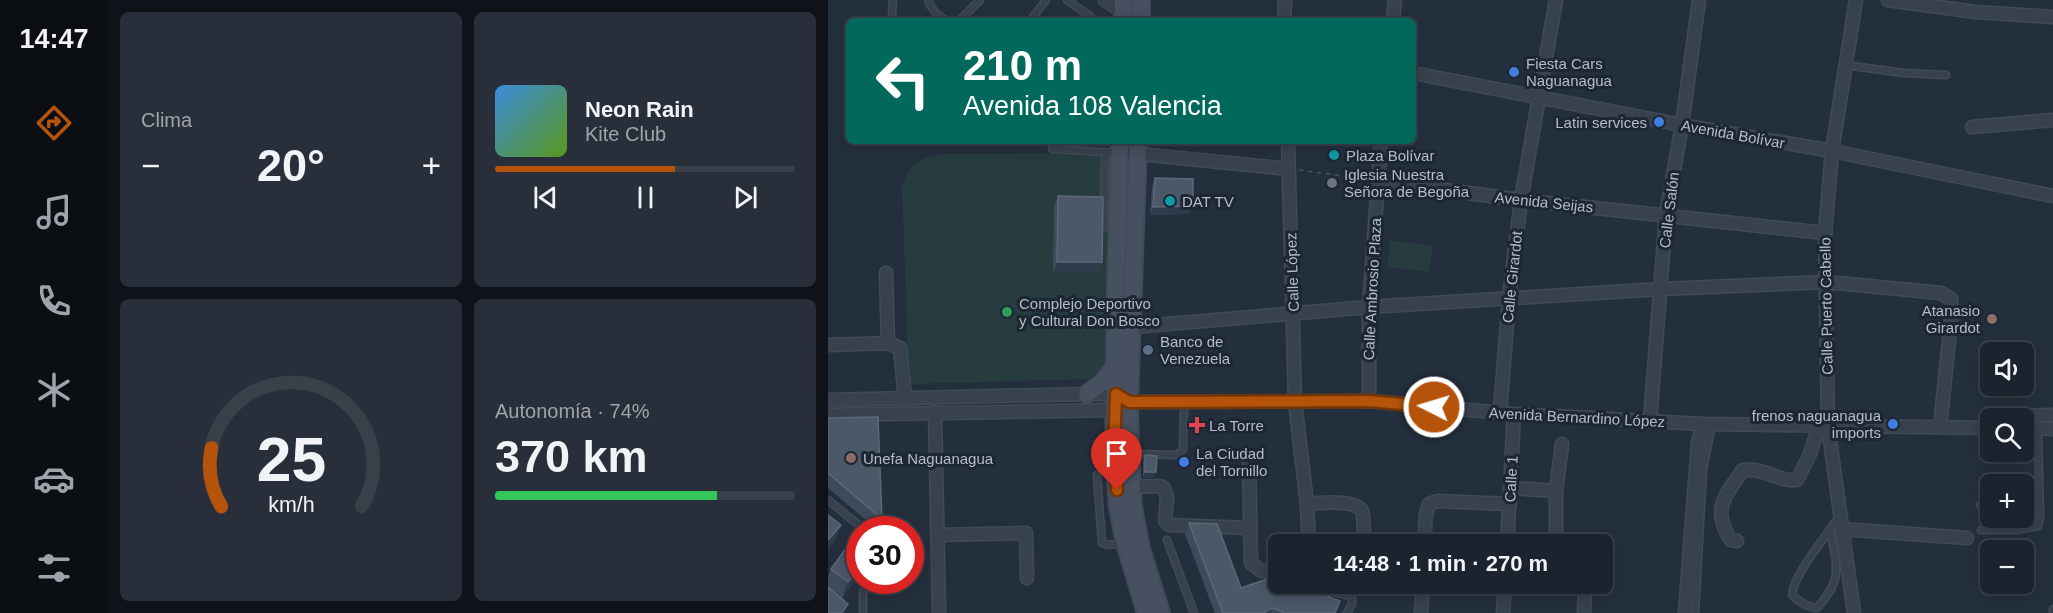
<!DOCTYPE html>
<html lang="es">
<meta charset="utf-8">
<style>
body{margin:0;font-family:Helvetica,sans-serif;background:#282f3a;color:#f1f3f6;height:100vh;display:flex;flex-direction:column;font-size:22px;white-space:nowrap}
*{box-sizing:border-box;margin:0}
p{font-size:20px;color:#a0a4aa}
.icon{flex:none;width:33px;height:33px;fill:none;stroke:currentColor;stroke-width:2;stroke-linecap:round;stroke-linejoin:round}
.map{position:relative;flex:1;overflow:hidden}
.drawer{display:flex;flex-direction:column;gap:12px;padding:12px;background:#0f1319;width:720px}
.drawer>*{flex:none}
.banner{position:absolute;left:18px;top:18px;width:570px;height:126px;border-radius:9px;box-shadow:0 3px 15px #0003,0 0 0 2px #39404a;background:#00695c;color:#fff;overflow:hidden}
.controls{position:absolute;left:1152px;top:342px;display:grid;gap:12px}
.controls a{display:grid;place-items:center;width:54px;height:54px;border-radius:9px;background:#1b232e;box-shadow:0 3px 15px #0003,0 0 0 2px #39404a;font-size:30px}
.speed{position:absolute;left:18px;top:516px;display:flex;gap:12px;font-size:30px;font-weight:700;text-align:center}
.speed>*{display:grid;place-content:center;width:78px;height:78px;border-radius:50%;background:#1b232e;box-shadow:0 3px 15px #0003,0 0 0 2px #39404a;line-height:1}
.speed .limit{border:9px solid #d22;background:#fff;color:#111}
.pin{position:absolute;display:grid;place-items:center;width:51px;height:51px;color:#fff;margin:-62px -26px;border-radius:50% 50% 50% 0;rotate:-45deg;box-shadow:0 0 6px #0007}
.pin .icon{rotate:45deg}
.me{position:absolute;width:66px;margin:-33px;rotate:275deg;stroke-linejoin:round;filter:drop-shadow(0 0 4px #0008)}
.turn{display:flex;align-items:center;gap:21px;height:126px;padding:0 18px;font-size:27px}
.turn .icon{width:78px;height:78px;stroke-width:2.5}
.turn b{display:block;font-size:42px;line-height:51px}
.big{font-size:45px;font-weight:700;line-height:1.1}
.drawer .widget{flex:1;display:flex;flex-direction:column;justify-content:center;gap:9px;min-width:0;padding:0 21px;border-radius:9px;background:#282f3a}
.drawer .dial{align-items:center;gap:0}
.dial svg{height:156px;overflow:visible;fill:none;stroke:#39404a;stroke-width:7;stroke-linecap:round;text-anchor:middle}
.dial text{fill:#f1f3f6;stroke:none}
.song{display:flex;align-items:center;gap:18px}
.cover{width:72px;height:72px;border-radius:9px;background:linear-gradient(135deg,hsl(210 70% 55%),hsl(90 70% 35%))}
.played{height:6px;border-radius:3px;background:linear-gradient(90deg,#b45309 60%,#39404a 60%)}
.keys{display:flex;justify-content:space-around;direction:ltr}
.heat{display:flex;justify-content:space-between;align-items:center;font-size:33px;direction:ltr}
.charge{height:9px;border-radius:4px;background:linear-gradient(90deg,#34c759 74%,#39404a 0)}
.drawer .tiles{flex:1;display:grid;gap:12px;grid-template-columns:repeat(2,1fr)}
.trip{position:absolute;left:440px;top:534px;width:345px;height:60px;border-radius:9px;background:#1b232e;box-shadow:0 3px 15px #0003,0 0 0 2px #39404a;font-weight:700;line-height:60px;text-align:center}
main{display:flex;flex:1;min-height:0}
.tab-bar{display:flex;flex-direction:column;width:108px;justify-content:space-around;align-items:center;background:#0b0e12;color:#a0a4aa}
.tab-bar .icon{width:42px;height:42px}
.tab-bar .selected{color:#b45309}
.tab-bar b{font-size:27px;color:#f1f3f6}
.map>svg:first-child{display:block}
.green{fill:#263c3f}
.lines{fill:none;stroke-linecap:round;stroke-linejoin:round}
.lane-casing{stroke:#414a57;stroke-width:9}
.street-casing{stroke:#414a57;stroke-width:15}
.secondary-casing{stroke:#414a57;stroke-width:20}
.path{stroke:#3f5557;stroke-width:1.5;stroke-dasharray:4.5 4.5;stroke-linecap:butt}
.lane{stroke:#38414e;stroke-width:6}
.street{stroke:#38414e;stroke-width:12}
.secondary{stroke:#465061;stroke-width:16}
.wall{fill:#3f4b5c}
.shaded-wall{fill:#2f3b4b}
.building{fill:#4b5868;stroke:#5c6777;stroke-width:1.5}
.route-casing{stroke:#753606;stroke-width:15}
.route{stroke:#b45309;stroke-width:10}
.shop-dot{fill:#3f7fe0;stroke:#1d2633;stroke-width:2}
.culture-dot{fill:#0f9aa8;stroke:#1d2633;stroke-width:2}
.worship-dot{fill:#6b7280;stroke:#1d2633;stroke-width:2}
.leisure-dot{fill:#2e9e5b;stroke:#1d2633;stroke-width:2}
.education-dot{fill:#8d6e63;stroke:#1d2633;stroke-width:2}
.service-dot{fill:#5c6f8a;stroke:#1d2633;stroke-width:2}
.health-dot{fill:#e0444e;stroke:#1d2633;stroke-width:2}
.labels{text-anchor:middle;dominant-baseline:central;stroke-width:6;stroke-linejoin:round;paint-order:stroke}
.poi-label{font-size:15px;fill:#b4bcc9;stroke:#1d2633;text-anchor:start}
.street-label{font-size:15px;fill:#b4bcc9;stroke:#1d2633}
</style>
<main>
<nav class="tab-bar">
<b>14:47</b>
<svg class="icon selected" aria-label="directions" viewBox="0 0 24 24"><path d="M12 3l9 9-9 9-9-9zM9 14v-3h6M13 9l2 2-2 2"/></svg>
<svg class="icon" aria-label="music" viewBox="0 0 24 24"><path d="M9 18V5l10-2v13"/><circle cx="6" cy="18" r="3"/><circle cx="16" cy="16" r="3"/></svg>
<svg class="icon" aria-label="phone" viewBox="0 0 24 24"><path d="M5 4h4l2 5-3 2q2 4 5 5l2-3 5 2v4C11 20 4 13 5 4z"/></svg>
<svg class="icon" aria-label="climate" viewBox="0 0 24 24"><path d="M12 3v18M4 7l16 10M4 17L20 7"/></svg>
<svg class="icon" aria-label="car" viewBox="0 0 24 24"><path d="M5 17H2v-5l4-1 3-4h7l3 4 3 1v5h-3M9 17h6M6 11h13"/><circle cx="7" cy="17" r="2"/><circle cx="17" cy="17" r="2"/></svg>
<svg class="icon" aria-label="filters" viewBox="0 0 24 24"><path d="M4 7h16M4 17h16"/><circle cx="9" cy="7" r="2"/><circle cx="15" cy="17" r="2"/></svg>
</nav>
<section class="drawer">
<div class="tiles">
<div class="widget"><p>Clima</p>
<div class="heat"><a>−</a><b class="big">20°</b><a>+</a></div>
</div>
<div class="widget">
<div class="song"><i class="cover"></i><div><b>Neon Rain</b><p>Kite Club</p></div></div>
<div class="played"></div>
<div class="keys"><svg class="icon" aria-label="previous" viewBox="0 0 24 24"><path d="M18 5L8 12l10 7zM5 5v14"/></svg><svg class="icon" aria-label="pause" viewBox="0 0 24 24"><path d="M8 5v14M16 5v14"/></svg><svg class="icon" aria-label="next" viewBox="0 0 24 24"><path d="M6 5l10 7-10 7zM19 5v14"/></svg></div>
</div>
<div class="widget dial"><svg viewBox="0 0 100 80">
<path d="M14 69A42 42 0 1 1 86 69"/>
<path d="M14 69A42 42 0 0 1 9 39" stroke="#b45309"/>
<text x="50" y="56" font-size="32" font-weight="700">25</text>
<text x="50" y="72" font-size="11">km/h</text>
</svg></div>
<div class="widget"><p>Autonomía · 74%</p><b class="big">370 km</b><div class="charge"></div></div>
</div>
</section>
<div class="map">
<svg width="1225" height="613" viewBox="0 0 1225 613">
<rect width="100%" height="100%" fill="#242f3e"/>
<g class="green">
<path d="M282,153L278,362C275,374 272,378 260,379L81,384L74,187C80,167 91,157 112,154Z"/>
<polygon points="562,240 605,246 601,272 559,267"/>
</g>
<g class="lines">
<defs>
<g id="lane">
<polyline points="65,0 64,14 66,21"/>
<path d="M100,0C104,10 110,18 121,21"/>
<polyline points="239,0 263,17"/>
<polyline points="131,21 152,0"/>
<polyline points="202,21 218,0"/>
<polyline points="1017,65 1076,73 1118,75"/>
<polyline points="224,149 290,153"/>
<polyline points="276,228 277,152"/>
<polyline points="303,454 350,455 355,449 356,402"/>
<polyline points="269,475 274,543 280,545 297,543"/>
<polyline points="0,500 33,527"/>
<polyline points="1152,505 1162,505"/>
<polyline points="1196,505 1211,505"/>
<path d="M1002,529C1008,566 1017,577 989,608C978,607 971,602 964,595C966,575 990,547 1002,529L1011,516"/>
<polyline points="1153,530 1188,530 1210,526 1212,517 1210,429"/>
<polyline points="339,540 366,613"/>
<polyline points="483,587 519,595 524,598 524,604 519,613"/>
<polyline points="35,592 35,613"/>
<polyline points="867,613 875,469 884,424"/>
<polyline points="1225,613 1225,609"/>
</g>
<g id="street">
<polyline points="277,0 295,12"/>
<polyline points="1060,0 1148,12 1225,17"/>
<polyline points="456,21 457,0"/>
<polyline points="565,21 567,0"/>
<polyline points="585,73 854,125 1004,151 1225,196"/>
<polyline points="1144,127 1225,120"/>
<polyline points="460,141 467,402 479,504 481,544"/>
<polyline points="301,153 461,169"/>
<polyline points="550,181 693,200 997,233"/>
<polyline points="58,273 60,343"/>
<polyline points="304,327 541,307 833,289 999,282 1113,293 1123,299 1124,311 1112,427"/>
<polyline points="0,345 60,343 72,348 77,398"/>
<polyline points="0,400 259,394 288,394 292,397"/>
<polyline points="541,401 541,307 553,141"/>
<polyline points="107,412 111,612"/>
<polyline points="672,412 681,298 693,200 728,0"/>
<polyline points="0,415 287,410 301,402 541,401 686,414 875,424 1162,428"/>
<polyline points="1188,416 1225,415"/>
<polyline points="822,421 838,215 854,125 871,0"/>
<polyline points="1196,428 1225,429"/>
<polyline points="421,457 423,563 433,571 450,571"/>
<polyline points="304,487 332,486 336,488 339,497 337,521 341,525 422,528"/>
<polyline points="683,488 728,491"/>
<path d="M479,504C491,503 529,499 534,511C537,520 535,535 536,544"/>
<polyline points="1013,529 1139,538"/>
<polyline points="110,535 198,533 199,578"/>
<path d="M909,541L903,540C883,510 897,495 915,470C936,467 953,483 969,480L982,454L991,426"/>
<polyline points="596,544 598,514 601,504 609,501 682,504"/>
<polyline points="679,544 686,414"/>
<polyline points="728,544 728,491 734,444"/>
<polyline points="593,613 595,584"/>
<polyline points="675,613 677,584"/>
<polyline points="756,613 757,584"/>
<polyline points="857,613 870,443 875,424"/>
<polyline points="1026,613 1000,426 997,233 1004,151 1028,0"/>
</g>
<g id="secondary">
<polyline points="295,21 295,0"/>
<polyline points="313,21 313,0"/>
<polyline points="292,141 288,289 286,454 290,507 297,543 318,613"/>
<polyline points="310,141 301,402 302,454 305,507 313,549 333,613"/>
<polyline points="259,394 275,382 287,366"/>
</g>
</defs>
<use href="#lane" class="lane-casing"/>
<use href="#street" class="street-casing"/>
<use href="#secondary" class="secondary-casing"/>
<polyline class="path" points="471,170 538,179"/>
<use href="#lane" class="lane"/>
<use href="#street" class="street"/>
<use href="#secondary" class="secondary"/>
</g>
<g class="wall">
<polygon points="327,178 362,214 322,215 324,187"/>
<polygon points="230,196 274,262 270,273 225,273 226,207"/>
<polygon points="0,418 54,519 50,530 0,488"/>
<polygon points="317,455 328,472 326,477 315,478 315,461"/>
<polygon points="361,523 413,588 454,589 508,613 387,613 357,534"/>
<polygon points="3,569 32,574 14,598 1,588 0,613 0,576"/>
</g>
<g class="shaded-wall">
<polygon points="365,206 362,214 322,215 325,207"/>
<polygon points="229,262 274,262 270,273 225,273"/>
<polygon points="317,472 328,472 326,477 315,478"/>
<polygon points="13,525 7,541 0,549 0,540"/>
<polygon points="32,566 32,574 14,598 20,582"/>
<polygon points="20,604 17,613 13,613"/>
<polygon points="445,608 443,613 435,613"/>
</g>
<g class="building">
<polygon points="327,178 365,179 365,206 325,207"/>
<polygon points="230,196 275,197 274,262 229,262"/>
<polygon points="50,417 54,519 0,473 0,418"/>
<polygon points="317,455 329,456 328,472 317,472"/>
<polygon points="0,515 13,525 0,540"/>
<polygon points="361,523 389,524 413,588 448,576 450,581 450,584 451,584 454,589 456,584 467,584 512,601 507,613 457,613 445,608 435,613 395,613"/>
<polygon points="28,534 32,536 32,566 20,582 3,569"/>
<polygon points="0,587 20,604 13,613 0,613"/>
</g>
<g class="lines">
<defs>
<polyline id="route" points="289,490 286,454 288,394 301,402 541,401 606,407"/>
</defs>
<use href="#route" class="route-casing"/>
<use href="#route" class="route"/>
</g>
<g class="shop-dot">
<circle cx="686" cy="72" r="6"/>
<circle cx="831" cy="122" r="6"/>
<circle cx="1065" cy="424" r="6"/>
<circle cx="356" cy="462" r="6"/>
</g>
<g class="culture-dot">
<circle cx="506" cy="155" r="6"/>
<circle cx="342" cy="201" r="6"/>
</g>
<circle class="worship-dot" cx="504" cy="183" r="6"/>
<circle class="leisure-dot" cx="179" cy="312" r="6"/>
<g class="education-dot">
<circle cx="1164" cy="319" r="6"/>
<circle cx="23" cy="458" r="6"/>
</g>
<circle class="service-dot" cx="320" cy="350" r="6"/>
<path class="health-dot" d="M366 416h6v6h6v6h-6v6h-6v-6h-6v-6h6z"/>
<g class="labels">
<g class="poi-label">
<text x="698" y="63">Fiesta Cars<tspan x="698" dy="17">Naguanagua</tspan></text>
<text x="819" y="122" text-anchor="end">Latin services</text>
<text x="518" y="155">Plaza Bolívar</text>
<text x="516" y="174">Iglesia Nuestra<tspan x="516" dy="17">Señora de Begoña</tspan></text>
<text x="354" y="201">DAT TV</text>
<text x="191" y="303">Complejo Deportivo<tspan x="191" dy="17">y Cultural Don Bosco</tspan></text>
<text x="1152" y="310" text-anchor="end">Atanasio<tspan x="1152" dy="17">Girardot</tspan></text>
<text x="332" y="341">Banco de<tspan x="332" dy="17">Venezuela</tspan></text>
<text x="1053" y="415" text-anchor="end">frenos naguanagua<tspan x="1053" dy="17">imports</tspan></text>
<text x="381" y="425">La Torre</text>
<text x="368" y="453">La Ciudad<tspan x="368" dy="17">del Tornillo</tspan></text>
<text x="35" y="458">Unefa Naguanagua</text>
</g>
<g class="street-label">
<text transform="translate(905 134) rotate(10)">Avenida Bolívar</text>
<text transform="translate(716 202) rotate(6)">Avenida Seijas</text>
<text transform="translate(841 210) rotate(-83)">Calle Salón</text>
<text transform="translate(464 272) rotate(-92)">Calle López</text>
<text transform="translate(684 277) rotate(-84)">Calle Girardot</text>
<text transform="translate(544 289) rotate(-87)">Calle Ambrosio Plaza</text>
<text transform="translate(998 306) rotate(-91)">Calle Puerto Cabello</text>
<text transform="translate(749 417) rotate(3)">Avenida Bernardino López</text>
<text transform="translate(683 479) rotate(-87)">Calle 1</text>
</g>
</g>
</svg>
<div class="controls">
<a><svg class="icon" aria-label="sound" viewBox="0 0 24 24"><path d="M4 9h4l5-4v14l-5-4H4zM17 9q2 3 0 6"/></svg></a>
<a><svg class="icon" aria-label="search" viewBox="0 0 24 24"><circle cx="10" cy="10" r="6"/><path d="M15 15l6 6"/></svg></a>
<a>+</a>
<a>−</a>
</div>
<div class="speed"><div class="limit">30</div></div>
<div class="pin" style="left:289px;top:490px;background:#d93025"><svg class="icon" aria-label="arrive" viewBox="0 0 24 24"><path d="M6 21V4h12l-3 4 3 4H6"/></svg></div>
<svg class="me" style="left:606px;top:407px" viewBox="-20 -20 40 40"><circle r="17" fill="#b45309" stroke="#fff" stroke-width="3"/><path d="M0-11L8 9 0 5-8 9z" fill="#fff"/></svg>
<div class="trip">14:48 · 1 min · 270 m</div>
<div class="banner">
<div class="turn"><svg class="icon" aria-label="left" viewBox="0 0 24 24"><path d="M17 20v-9H6M10 6l-5 5 5 5"/></svg><div><b>210 m</b>Avenida 108 Valencia</div></div>
</div>
</div>
</main>
